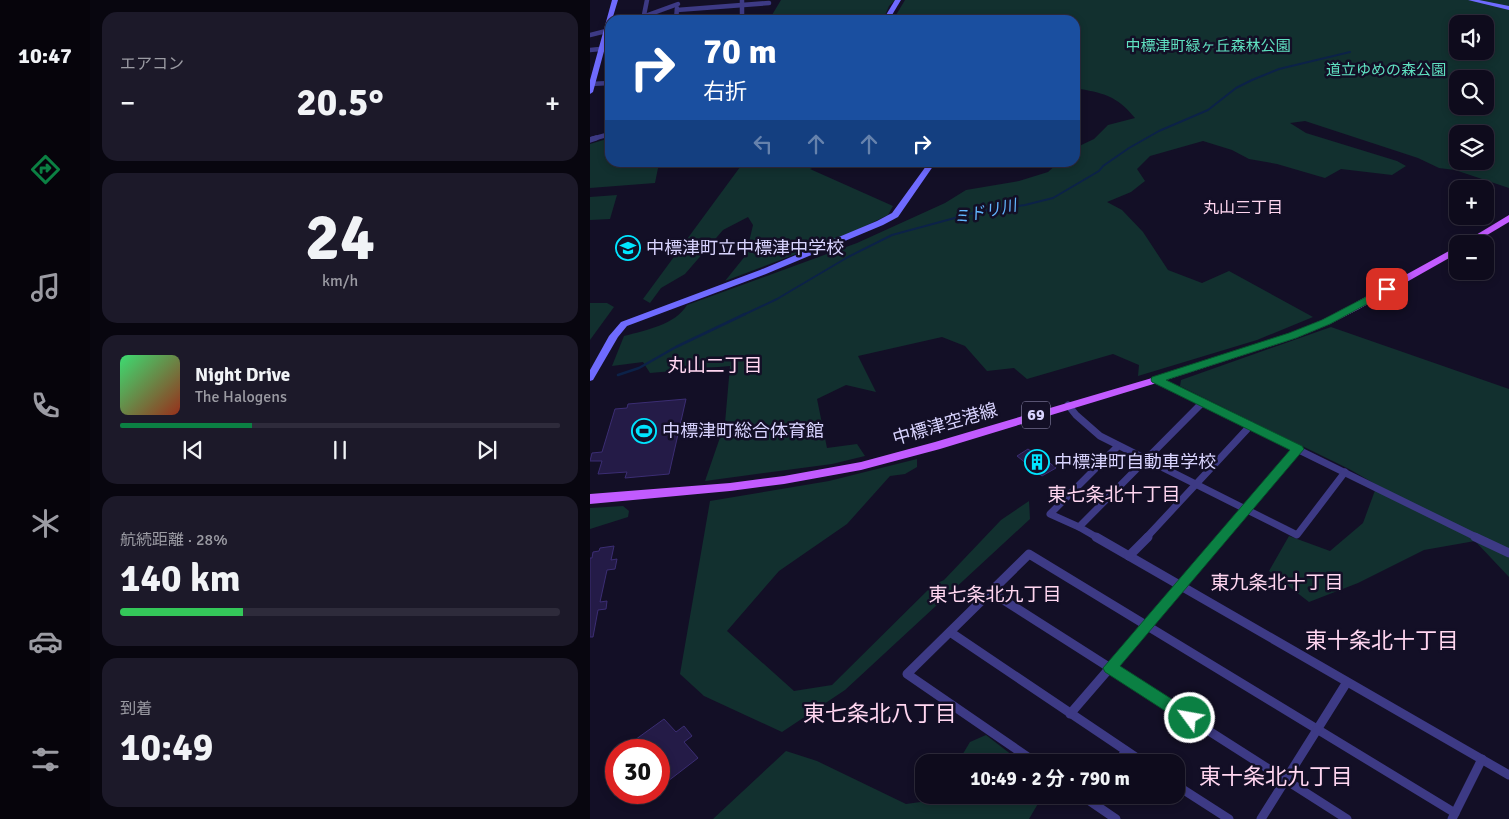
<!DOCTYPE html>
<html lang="ja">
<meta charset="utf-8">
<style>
body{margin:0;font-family:Signika,"Noto Sans JP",sans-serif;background:#1c1929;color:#f1f3f6;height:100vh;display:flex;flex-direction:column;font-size:19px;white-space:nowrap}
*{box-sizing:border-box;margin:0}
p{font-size:16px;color:#9b9ba3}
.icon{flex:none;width:28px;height:28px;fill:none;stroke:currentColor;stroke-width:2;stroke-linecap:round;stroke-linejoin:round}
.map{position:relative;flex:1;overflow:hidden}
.details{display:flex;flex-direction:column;gap:12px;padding:12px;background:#08060f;width:500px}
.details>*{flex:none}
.guide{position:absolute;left:15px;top:15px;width:475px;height:152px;border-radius:15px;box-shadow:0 2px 8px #0003,0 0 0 1px #2e2b3b;background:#1a4fa0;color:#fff;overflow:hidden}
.tools{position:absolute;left:859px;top:15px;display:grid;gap:10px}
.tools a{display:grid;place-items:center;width:45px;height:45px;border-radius:10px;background:#0e0b1c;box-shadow:0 2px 8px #0003,0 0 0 1px #2e2b3b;font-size:25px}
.speed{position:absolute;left:15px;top:739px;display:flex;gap:10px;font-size:25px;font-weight:700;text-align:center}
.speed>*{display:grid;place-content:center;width:65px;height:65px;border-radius:50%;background:#0e0b1c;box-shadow:0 2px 8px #0003,0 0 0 1px #2e2b3b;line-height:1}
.speed .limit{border:8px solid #d22;background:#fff;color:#111}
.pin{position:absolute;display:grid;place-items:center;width:42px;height:42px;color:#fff;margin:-21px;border-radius:10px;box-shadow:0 2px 8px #0006}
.me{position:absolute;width:55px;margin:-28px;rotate:302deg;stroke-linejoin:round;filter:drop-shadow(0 0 4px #0008)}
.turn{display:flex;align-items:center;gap:18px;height:105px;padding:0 15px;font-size:22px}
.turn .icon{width:65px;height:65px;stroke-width:2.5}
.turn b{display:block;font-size:35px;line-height:42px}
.lanes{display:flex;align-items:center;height:48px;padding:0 15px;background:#0003;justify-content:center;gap:25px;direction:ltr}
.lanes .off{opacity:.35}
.big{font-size:38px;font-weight:700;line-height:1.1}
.details .widget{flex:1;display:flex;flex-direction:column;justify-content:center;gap:8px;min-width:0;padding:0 18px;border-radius:15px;background:#1c1929}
.details .dial{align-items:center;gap:0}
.dial b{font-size:65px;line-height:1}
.song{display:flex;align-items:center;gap:15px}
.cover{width:60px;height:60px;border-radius:8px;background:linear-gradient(135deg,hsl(140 70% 55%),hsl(10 70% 35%))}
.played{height:5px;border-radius:2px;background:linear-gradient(90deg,#0b8043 30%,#2e2b3b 30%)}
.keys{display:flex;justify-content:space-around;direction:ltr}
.heat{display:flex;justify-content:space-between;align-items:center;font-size:28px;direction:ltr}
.charge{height:8px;border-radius:4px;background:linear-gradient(90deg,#34c759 28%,#2e2b3b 0)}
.trip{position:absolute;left:325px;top:754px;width:270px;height:50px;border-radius:15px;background:#0e0b1c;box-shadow:0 2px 8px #0003,0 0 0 1px #2e2b3b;font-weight:700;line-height:50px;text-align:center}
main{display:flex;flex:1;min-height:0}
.dock{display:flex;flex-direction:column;width:90px;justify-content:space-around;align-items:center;background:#06040b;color:#9b9ba3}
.dock .icon{width:35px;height:35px}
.dock .current{color:#0b8043}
.dock b{font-size:22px;color:#f1f3f6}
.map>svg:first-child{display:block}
.green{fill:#12302f;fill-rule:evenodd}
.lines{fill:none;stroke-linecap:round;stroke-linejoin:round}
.stream-far1{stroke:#0c2248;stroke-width:2}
.stream{stroke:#0c2248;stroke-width:2.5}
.building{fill:#241b47;stroke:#3b2d73}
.street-far3{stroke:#3d3a85;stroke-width:4.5}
.street-far2{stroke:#3d3a85;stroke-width:5.5}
.street-far1{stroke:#3d3a85;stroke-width:7}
.street{stroke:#3d3a85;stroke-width:9}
.secondary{fill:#6f6bff;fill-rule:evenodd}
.primary{fill:#c25bff;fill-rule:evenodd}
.route{fill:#0b8043;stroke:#07532c}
.labels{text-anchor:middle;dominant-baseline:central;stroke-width:5;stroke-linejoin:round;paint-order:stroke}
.far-park-label{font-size:15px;fill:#5fe0c0;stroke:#130f26}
.far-neighbourhood-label{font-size:16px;fill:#ffd6f0;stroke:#130f26}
.far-water-label{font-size:16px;font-style:italic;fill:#62b6ff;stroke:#130f26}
.shield{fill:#130f26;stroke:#9e99be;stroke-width:1}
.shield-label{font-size:16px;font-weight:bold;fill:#d9d4ff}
.poi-label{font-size:18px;fill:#d9d4ff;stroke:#130f26;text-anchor:start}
.street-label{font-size:18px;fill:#d9d4ff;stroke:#130f26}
.neighbourhood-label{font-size:19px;fill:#ffd6f0;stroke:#130f26}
.near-neighbourhood-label{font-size:22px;fill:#ffd6f0;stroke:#130f26}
</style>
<main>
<nav class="dock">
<b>10:47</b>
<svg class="icon current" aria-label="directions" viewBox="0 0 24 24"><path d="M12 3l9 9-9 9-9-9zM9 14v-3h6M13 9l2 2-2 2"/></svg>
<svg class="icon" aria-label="music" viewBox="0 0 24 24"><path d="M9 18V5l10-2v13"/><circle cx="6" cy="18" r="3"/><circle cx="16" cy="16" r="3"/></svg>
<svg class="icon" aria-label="phone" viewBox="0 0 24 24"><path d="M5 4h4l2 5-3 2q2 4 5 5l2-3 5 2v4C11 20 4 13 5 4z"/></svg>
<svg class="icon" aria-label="climate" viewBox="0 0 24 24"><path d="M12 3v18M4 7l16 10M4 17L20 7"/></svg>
<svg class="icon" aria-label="car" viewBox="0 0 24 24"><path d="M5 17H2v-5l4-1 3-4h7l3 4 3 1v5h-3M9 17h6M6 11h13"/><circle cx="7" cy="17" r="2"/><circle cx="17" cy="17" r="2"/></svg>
<svg class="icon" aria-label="filters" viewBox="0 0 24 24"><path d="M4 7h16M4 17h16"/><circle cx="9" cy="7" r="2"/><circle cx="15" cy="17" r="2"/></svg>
</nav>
<section class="details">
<div class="widget"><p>エアコン</p>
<div class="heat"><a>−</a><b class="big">20.5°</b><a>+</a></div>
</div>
<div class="widget dial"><b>24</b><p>km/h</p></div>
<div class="widget">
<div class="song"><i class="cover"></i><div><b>Night Drive</b><p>The Halogens</p></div></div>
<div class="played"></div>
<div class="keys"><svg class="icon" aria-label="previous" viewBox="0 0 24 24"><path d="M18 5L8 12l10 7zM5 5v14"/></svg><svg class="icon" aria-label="pause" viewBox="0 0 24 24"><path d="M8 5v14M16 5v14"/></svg><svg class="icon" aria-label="next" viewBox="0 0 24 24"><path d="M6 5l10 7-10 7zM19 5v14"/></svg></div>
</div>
<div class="widget"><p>航続距離 · 28%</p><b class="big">140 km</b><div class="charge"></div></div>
<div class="widget"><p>到着</p><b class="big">10:49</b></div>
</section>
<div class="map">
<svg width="919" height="819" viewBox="0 0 919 819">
<rect width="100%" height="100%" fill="#130f26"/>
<g class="green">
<polygon points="191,0 305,0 299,6 293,20 179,20"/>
<path d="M315,0H919V188L865,170L849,168L828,158L715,121L700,123L716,133L807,161L816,166L802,175L751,169L735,178L687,164L659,159L642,150L613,141L560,156L547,169L555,181L541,192L517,202L532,210L553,232L578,270L612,283L639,271L723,317L667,340L548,376L549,365L523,354L437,379L424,368L397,371L375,346L352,337L268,356L286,392L256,385L227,399L237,448L267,444L275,456L242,464L115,481L135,423L140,366L60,373L53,362L22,366L34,336C56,330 85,325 97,305L267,243L355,203L376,190L429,181L458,172L468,163L485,162V148L504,139L518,125L545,118C526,95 513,93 485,88V20H303ZM868,24H895V51H868ZM868,79H895V106H868ZM868,134H895V161H868Z"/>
<polygon points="20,138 20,162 69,163 65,183 0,188 0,144"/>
<polygon points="153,163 232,163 220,169 303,206 298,215 261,233 135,281 156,255 163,225 158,217 133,230 95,274 71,288 60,303 53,299"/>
<polygon points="27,195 20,219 0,220 0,197"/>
<polygon points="0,303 17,303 24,307 0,340"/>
<polygon points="741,327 919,389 919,577 885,541 834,550 768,583 719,602 679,571 699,536 740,551 773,523 787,485 759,469 590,386 591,380"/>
<polygon points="327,459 327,467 315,474 300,476 257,524 189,571 137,631 204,691 242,685 343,585 354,580 411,520 439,501 440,519 255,690 192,732 114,696 90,674 120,501 239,481"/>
<polygon points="33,506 39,511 38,517 0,529 0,508"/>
<polygon points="396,735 431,762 368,762 380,742"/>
<polygon points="196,751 227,761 316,804 345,800 348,795 453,795 439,819 123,819"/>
</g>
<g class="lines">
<polyline class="stream-far1" points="153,315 187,299 258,257 302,235 387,212 435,205 463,198 509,171 513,166 539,148 569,131 618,110 646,88 662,80 689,69 760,52"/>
<polyline class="stream" points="28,375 49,368 86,347 155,314"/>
</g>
<g class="building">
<polygon points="96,399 79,474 35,478 37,472 8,474 12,461 0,461 2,453 12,452 25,409 37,408 38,404"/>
<polygon points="438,449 449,457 451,456 466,468 452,476 427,456"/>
<polygon points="24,546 21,560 27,559 25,569 17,570 10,602 17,601 16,609 8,610 3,637 0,637 0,558 2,558 3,552 9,551 10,548"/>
<polygon points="74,719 86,732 94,726 102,736 94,742 108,758 69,788 69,750 31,750"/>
</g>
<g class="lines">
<g class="street-far3">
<polyline points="152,0 152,20"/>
<polyline points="87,10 179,3"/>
<polyline points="56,16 54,15 57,0"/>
<polyline points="44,20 88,4"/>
<polyline points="86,20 87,8"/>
<polyline points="0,35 16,31"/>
<polyline points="0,50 20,48"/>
<polyline points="0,84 20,83"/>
<polyline points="2,139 20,134"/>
</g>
<polyline class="street-far2" points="0,140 6,138"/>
<g class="street-far1">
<polyline points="566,380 888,538"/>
<polyline points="478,405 486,415 510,436 707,535 755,472"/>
<polyline points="489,527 460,514 528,446"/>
<polyline points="508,538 489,527 613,402"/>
<polyline points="556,538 661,425"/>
<polyline points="632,538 708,449"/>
</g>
<g class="street">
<polyline points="506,537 919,775"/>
<polyline points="885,537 919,553"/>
<polyline points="539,556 558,537"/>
<polyline points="401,592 757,819"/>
<polyline points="360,632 553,762"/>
<polyline points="480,714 633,537"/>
<polyline points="445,762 317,674 439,554 865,813"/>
<polyline points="528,762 536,751"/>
<polyline points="586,785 639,819"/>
<polyline points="491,795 526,819"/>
<polyline points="671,819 757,682"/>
<polyline points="862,819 892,759"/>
</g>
<g class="secondary">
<polygon points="22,0 28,0 22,20 20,20 20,29 3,92 0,94 0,80"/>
<polygon points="305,0 311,0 299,20 293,20"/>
<polygon points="878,0 889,0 919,6 919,10"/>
<polygon points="339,162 346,162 308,217 293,225 176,274 37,326 28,337 3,380 0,381 0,370 19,336 31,322 170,270 287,221 302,213"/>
</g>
<g class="primary">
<polygon points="919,215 919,222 882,244 871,244"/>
<polygon points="868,246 868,253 769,309 740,324 706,338 570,382 350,449 271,470 194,484 140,491 0,504 0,494 140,483 194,476 271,462 345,442 562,378 698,334 732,320 761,305"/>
</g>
</g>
<polygon class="route" points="797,286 801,287 801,291 740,324 706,338 576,380 712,446 714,449 530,666 605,714 607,718 605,723 600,725 594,723 515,672 513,668 700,450 562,382 561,380 562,377 699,333 732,320"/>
<defs>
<symbol id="school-ring" viewBox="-11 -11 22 22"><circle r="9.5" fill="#130f26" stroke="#00e5ff" stroke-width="1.5"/><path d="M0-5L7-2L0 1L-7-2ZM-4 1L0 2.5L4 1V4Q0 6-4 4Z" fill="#00e5ff"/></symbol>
<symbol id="stadium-ring" viewBox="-11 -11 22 22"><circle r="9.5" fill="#130f26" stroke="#00e5ff" stroke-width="1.5"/><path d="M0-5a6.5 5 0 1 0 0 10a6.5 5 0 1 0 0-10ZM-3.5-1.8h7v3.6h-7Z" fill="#00e5ff"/></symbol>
<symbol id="building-ring" viewBox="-11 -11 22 22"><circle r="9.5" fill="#130f26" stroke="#00e5ff" stroke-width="1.5"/><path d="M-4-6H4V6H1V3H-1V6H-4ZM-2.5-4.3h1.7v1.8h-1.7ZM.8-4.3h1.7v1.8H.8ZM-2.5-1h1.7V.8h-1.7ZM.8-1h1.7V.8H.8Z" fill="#00e5ff"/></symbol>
</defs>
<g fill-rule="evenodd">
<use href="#school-ring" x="24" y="234" width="28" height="28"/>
<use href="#stadium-ring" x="40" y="417" width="28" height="28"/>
<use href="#building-ring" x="433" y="448" width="28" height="28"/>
</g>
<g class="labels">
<g class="far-park-label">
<text x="618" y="46">中標津町緑ヶ丘森林公園</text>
<text x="796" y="70">道立ゆめの森公園</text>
</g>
<g class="far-neighbourhood-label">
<text x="653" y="208">丸山三丁目</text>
</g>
<g class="far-water-label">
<text transform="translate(395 212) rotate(-12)">ミドリ川</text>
</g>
<rect class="shield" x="432" y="401.5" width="28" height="27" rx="4"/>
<g class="shield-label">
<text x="446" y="415">69</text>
</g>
<g class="poi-label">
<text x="56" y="248">中標津町立中標津中学校</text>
<text x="72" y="431">中標津町総合体育館</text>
<text x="464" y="462">中標津町自動車学校</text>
</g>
<g class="street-label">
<text transform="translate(355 424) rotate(-16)">中標津空港線</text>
</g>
<g class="neighbourhood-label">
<text x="125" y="366">丸山二丁目</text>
<text x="524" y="495">東七条北十丁目</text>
<text x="687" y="583">東九条北十丁目</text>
<text x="405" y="595">東七条北九丁目</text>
</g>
<g class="near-neighbourhood-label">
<text x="792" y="640">東十条北十丁目</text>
<text x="290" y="713">東七条北八丁目</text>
<text x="686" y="776">東十条北九丁目</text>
</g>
</g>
</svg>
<div class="tools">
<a><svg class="icon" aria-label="sound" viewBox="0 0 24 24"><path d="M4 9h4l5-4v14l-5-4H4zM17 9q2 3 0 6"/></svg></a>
<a><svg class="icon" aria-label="search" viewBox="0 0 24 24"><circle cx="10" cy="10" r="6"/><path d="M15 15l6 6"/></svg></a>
<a><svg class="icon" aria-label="layers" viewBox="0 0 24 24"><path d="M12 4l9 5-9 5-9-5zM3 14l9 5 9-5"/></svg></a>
<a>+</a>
<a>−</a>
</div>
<div class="speed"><div class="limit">30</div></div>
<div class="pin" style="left:797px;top:289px;background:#d93025"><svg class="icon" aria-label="arrive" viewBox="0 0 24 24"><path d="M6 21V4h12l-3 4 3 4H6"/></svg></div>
<svg class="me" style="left:600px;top:718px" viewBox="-20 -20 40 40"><circle r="17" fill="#0b8043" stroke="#fff" stroke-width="3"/><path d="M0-11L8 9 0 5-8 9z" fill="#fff"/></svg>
<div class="trip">10:49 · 2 分 · 790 m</div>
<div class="guide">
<div class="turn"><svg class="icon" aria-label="right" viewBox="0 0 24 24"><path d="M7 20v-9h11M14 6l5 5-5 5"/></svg><div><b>70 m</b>右折</div></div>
<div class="lanes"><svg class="icon off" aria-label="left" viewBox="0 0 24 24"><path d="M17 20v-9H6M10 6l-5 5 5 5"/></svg><svg class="icon off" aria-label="ahead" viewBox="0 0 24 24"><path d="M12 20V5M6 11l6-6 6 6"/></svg><svg class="icon off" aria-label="ahead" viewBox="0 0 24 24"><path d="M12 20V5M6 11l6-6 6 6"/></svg><svg class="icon" aria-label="right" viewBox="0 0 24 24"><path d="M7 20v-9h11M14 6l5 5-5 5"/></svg></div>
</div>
</div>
</main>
